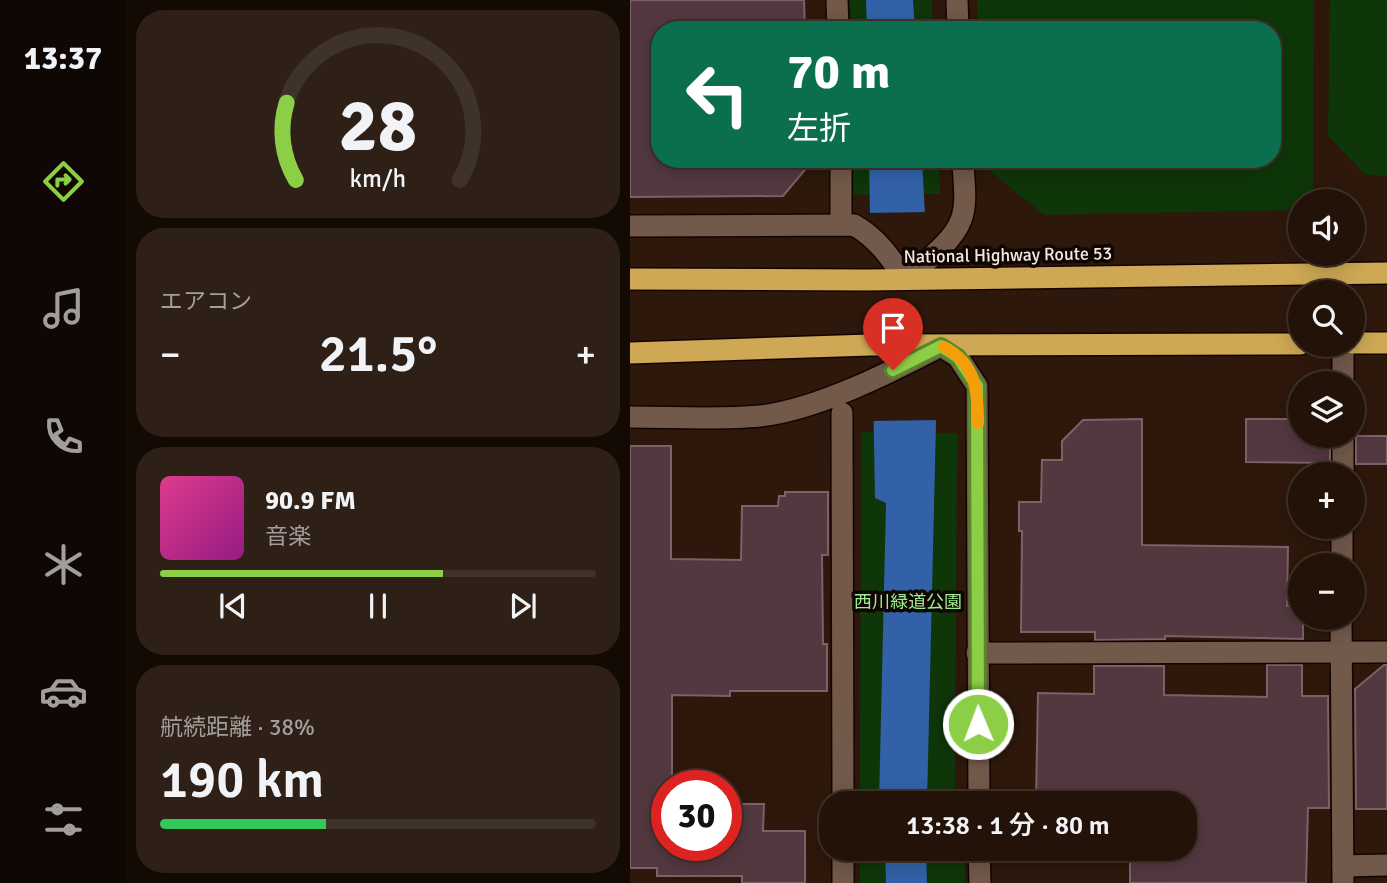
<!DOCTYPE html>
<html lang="ja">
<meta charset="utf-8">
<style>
body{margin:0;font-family:Signika,"Noto Sans JP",sans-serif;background:#2e2016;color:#f1f3f6;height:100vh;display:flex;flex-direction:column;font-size:26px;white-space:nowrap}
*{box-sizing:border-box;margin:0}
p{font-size:23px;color:#a29e9c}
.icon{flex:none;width:38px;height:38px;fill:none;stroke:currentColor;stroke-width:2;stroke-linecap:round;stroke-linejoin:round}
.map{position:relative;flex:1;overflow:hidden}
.panel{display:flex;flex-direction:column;gap:10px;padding:10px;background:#130a04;width:504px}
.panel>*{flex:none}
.guide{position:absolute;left:21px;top:21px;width:630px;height:147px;border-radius:28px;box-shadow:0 4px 18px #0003,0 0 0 2px #3f3229;background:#0b6e4f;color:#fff;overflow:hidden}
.fabs{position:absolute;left:658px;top:189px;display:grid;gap:14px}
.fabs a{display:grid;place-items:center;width:77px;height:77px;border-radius:50%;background:#221208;box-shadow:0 4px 18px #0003,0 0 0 2px #3f3229;font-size:35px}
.speed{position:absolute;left:21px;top:770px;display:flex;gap:14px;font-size:35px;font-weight:700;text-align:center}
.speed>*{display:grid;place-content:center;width:91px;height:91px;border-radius:50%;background:#221208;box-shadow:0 4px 18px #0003,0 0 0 2px #3f3229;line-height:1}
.speed .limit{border:10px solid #d22;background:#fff;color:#111}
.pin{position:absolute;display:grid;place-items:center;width:60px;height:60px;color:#fff;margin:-72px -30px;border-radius:50% 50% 50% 0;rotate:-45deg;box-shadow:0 0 7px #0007}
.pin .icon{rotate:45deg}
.me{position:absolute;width:77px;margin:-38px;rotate:359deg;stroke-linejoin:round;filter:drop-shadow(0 0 5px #0008)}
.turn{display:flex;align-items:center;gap:24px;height:147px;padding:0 21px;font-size:32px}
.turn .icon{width:91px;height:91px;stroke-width:2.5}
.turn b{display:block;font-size:49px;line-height:60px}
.big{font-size:52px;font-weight:600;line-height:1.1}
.panel .widget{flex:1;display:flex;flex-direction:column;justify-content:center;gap:10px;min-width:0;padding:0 24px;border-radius:28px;background:#2e2016}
.panel .dial{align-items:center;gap:0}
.dial svg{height:182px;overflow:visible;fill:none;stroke:#3f3229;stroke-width:7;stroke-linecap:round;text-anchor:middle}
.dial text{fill:#f1f3f6;stroke:none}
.song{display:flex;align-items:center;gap:21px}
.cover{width:84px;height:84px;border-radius:10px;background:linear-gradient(135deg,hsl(330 70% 55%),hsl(310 70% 35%))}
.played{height:7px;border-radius:4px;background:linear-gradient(90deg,#8cce45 65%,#3f3229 65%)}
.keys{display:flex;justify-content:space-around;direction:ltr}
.heat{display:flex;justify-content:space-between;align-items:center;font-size:38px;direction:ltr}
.charge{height:10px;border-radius:5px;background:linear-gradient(90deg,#34c759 38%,#3f3229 0)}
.trip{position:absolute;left:189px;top:791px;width:378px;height:70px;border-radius:28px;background:#221208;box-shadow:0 4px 18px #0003,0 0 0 2px #3f3229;font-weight:600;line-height:70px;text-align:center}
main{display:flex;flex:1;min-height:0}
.dock{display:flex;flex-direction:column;width:126px;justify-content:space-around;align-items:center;background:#0e0703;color:#a29e9c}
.dock .icon{width:49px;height:49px}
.dock .selected{color:#8cce45}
.dock b{font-size:32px;color:#f1f3f6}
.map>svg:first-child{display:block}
.green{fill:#0e3609}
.water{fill:#3361a7}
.pier{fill:#2d180b}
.building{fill:#533840;stroke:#7d6068;stroke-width:2}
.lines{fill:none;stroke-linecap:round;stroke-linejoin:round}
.minor-casing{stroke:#140400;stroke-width:24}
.highway-casing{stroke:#140400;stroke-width:24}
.minor{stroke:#72594a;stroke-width:21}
.highway{stroke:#cea854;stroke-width:21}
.route-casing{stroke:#5b862d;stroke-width:18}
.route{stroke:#8cce45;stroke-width:12}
.slow{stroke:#f59e0b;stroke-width:12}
.labels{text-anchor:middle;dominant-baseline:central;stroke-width:7;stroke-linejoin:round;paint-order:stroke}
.street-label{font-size:18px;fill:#f8e9e0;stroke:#0f0603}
.park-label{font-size:18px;fill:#9bf08e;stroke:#0f0603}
</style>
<main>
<nav class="dock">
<b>13:37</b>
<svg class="icon selected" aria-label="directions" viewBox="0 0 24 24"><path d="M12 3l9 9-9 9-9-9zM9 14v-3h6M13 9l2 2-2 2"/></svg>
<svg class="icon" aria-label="music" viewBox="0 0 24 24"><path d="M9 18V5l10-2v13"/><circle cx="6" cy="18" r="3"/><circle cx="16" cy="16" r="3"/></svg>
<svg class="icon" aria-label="phone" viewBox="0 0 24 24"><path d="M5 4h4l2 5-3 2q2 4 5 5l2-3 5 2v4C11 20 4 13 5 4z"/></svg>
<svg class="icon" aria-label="climate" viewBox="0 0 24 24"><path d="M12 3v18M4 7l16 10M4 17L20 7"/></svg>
<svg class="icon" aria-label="car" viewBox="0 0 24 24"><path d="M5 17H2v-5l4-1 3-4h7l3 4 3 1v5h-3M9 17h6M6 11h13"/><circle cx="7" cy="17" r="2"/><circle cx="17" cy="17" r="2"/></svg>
<svg class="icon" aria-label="filters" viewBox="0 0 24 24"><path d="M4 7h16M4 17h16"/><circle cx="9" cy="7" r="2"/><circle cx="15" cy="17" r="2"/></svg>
</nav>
<section class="panel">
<div class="widget dial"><svg viewBox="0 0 100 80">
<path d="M14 69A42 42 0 1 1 86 69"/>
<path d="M14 69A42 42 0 0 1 10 35" stroke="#8cce45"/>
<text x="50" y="56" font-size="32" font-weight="700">28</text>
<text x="50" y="72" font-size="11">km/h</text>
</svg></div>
<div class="widget"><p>エアコン</p>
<div class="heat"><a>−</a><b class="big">21.5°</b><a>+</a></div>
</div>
<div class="widget">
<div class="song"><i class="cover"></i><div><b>90.9 FM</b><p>音楽</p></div></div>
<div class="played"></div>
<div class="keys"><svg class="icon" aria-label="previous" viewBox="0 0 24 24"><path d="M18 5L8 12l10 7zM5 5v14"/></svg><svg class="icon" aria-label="pause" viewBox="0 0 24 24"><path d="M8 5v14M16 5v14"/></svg><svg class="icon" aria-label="next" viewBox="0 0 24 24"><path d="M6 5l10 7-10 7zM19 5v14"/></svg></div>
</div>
<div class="widget"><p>航続距離 · 38%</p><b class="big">190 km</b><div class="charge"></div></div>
</section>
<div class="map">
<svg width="757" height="883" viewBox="0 0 757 883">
<rect width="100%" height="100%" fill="#2d180b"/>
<g class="green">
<polygon points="220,0 302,0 303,30 221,30"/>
<polygon points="347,0 684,0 683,201 670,201 670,210 414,215 354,166 354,159 642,159 642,30 348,30"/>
<polygon points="700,0 757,0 757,176 736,175 698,136"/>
<polygon points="224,159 309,159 310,194 224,195"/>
<polygon points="231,432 327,433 325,803 230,803"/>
<rect x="230" y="849" width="105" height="34"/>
</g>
<g class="water">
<polygon points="236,0 283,0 285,30 237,30"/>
<polygon points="239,159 292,159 306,423 297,803 249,803 256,503 245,498"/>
<polygon points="255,849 296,849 297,883 256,883"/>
</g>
<polygon class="pier" points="298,212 309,420 242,421 237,213"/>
<g class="building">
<polygon points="0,0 174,0 175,30 30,30 30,159 184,159 153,196 0,197"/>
<polygon points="512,419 512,545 658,547 657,606 670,606 670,618 673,618 673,639 535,636 535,639 465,640 465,632 391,632 392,531 389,531 389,502 411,502 412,460 432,460 432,441 453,420"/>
<polygon points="616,419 670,419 670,436 700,436 700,463 616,462"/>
<rect x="726" y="436" width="31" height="28"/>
<polygon points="0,446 41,446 41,559 111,560 112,506 148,506 149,496 155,496 155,492 198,492 198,555 192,555 193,644 197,644 197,691 100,691 100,696 42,695 42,786 37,786 37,845 100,845 101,804 134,804 133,831 175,831 175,883 112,883 112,876 27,876 27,868 0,868"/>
<polygon points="637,665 672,665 672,696 698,696 699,808 678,808 676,883 500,883 500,849 555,849 555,803 501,803 501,800 406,798 408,693 464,694 464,666 534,666 534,695 637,697"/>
<polygon points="754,665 757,665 757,809 726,809 725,689"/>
</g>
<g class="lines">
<defs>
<g id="minor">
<polyline points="207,0 208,30"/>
<polyline points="327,0 328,30"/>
<polyline points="211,159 211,223"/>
<path d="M0,226L224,225C247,238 260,257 275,279C293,264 323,242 331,220C338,202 333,178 333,159"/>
<polyline points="713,345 713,383"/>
<polyline points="212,413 213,803"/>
<path d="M0,417C43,417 87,420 130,416C186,410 261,372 311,346L328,357L347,386L349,803"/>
<polyline points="713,474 713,436"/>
<polyline points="712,565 712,527"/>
<polyline points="711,618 713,883"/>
<polyline points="347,653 757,652"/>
<polyline points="213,849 213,883"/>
<polyline points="349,849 350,883"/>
<polyline points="713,866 757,865"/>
</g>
<g id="highway">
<polyline points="0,279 238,280 757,273"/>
<polyline points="723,343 757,343"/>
<polyline points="0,353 240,345 670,344"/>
</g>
</defs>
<use href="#minor" class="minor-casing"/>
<use href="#highway" class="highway-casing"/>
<use href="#minor" class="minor"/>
<use href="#highway" class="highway"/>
</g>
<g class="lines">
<defs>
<polyline id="route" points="263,370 311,346 328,357 347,386 348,724"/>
</defs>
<use href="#route" class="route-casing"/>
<use href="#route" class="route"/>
<path class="slow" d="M314,347C346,363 348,392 348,423"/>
</g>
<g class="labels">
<g class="street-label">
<text transform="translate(378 255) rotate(-1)">National Highway Route 53</text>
</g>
<g class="park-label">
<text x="278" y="602">西川緑道公園</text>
</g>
</g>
</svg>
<div class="fabs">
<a><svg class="icon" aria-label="sound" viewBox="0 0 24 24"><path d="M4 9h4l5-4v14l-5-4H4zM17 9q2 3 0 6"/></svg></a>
<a><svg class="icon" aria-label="search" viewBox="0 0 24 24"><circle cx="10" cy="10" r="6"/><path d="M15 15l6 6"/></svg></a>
<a><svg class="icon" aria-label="layers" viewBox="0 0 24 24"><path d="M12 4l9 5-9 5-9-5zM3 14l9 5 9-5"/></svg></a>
<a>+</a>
<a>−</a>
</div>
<div class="speed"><div class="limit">30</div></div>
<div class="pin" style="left:263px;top:370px;background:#d93025"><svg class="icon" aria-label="arrive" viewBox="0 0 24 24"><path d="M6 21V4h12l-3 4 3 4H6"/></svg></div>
<svg class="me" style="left:348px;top:724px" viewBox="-20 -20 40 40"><circle r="17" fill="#8cce45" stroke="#fff" stroke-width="3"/><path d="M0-11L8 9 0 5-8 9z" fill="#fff"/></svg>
<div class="trip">13:38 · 1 分 · 80 m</div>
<div class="guide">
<div class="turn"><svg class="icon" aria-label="left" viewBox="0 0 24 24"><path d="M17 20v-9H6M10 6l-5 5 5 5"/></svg><div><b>70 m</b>左折</div></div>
</div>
</div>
</main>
